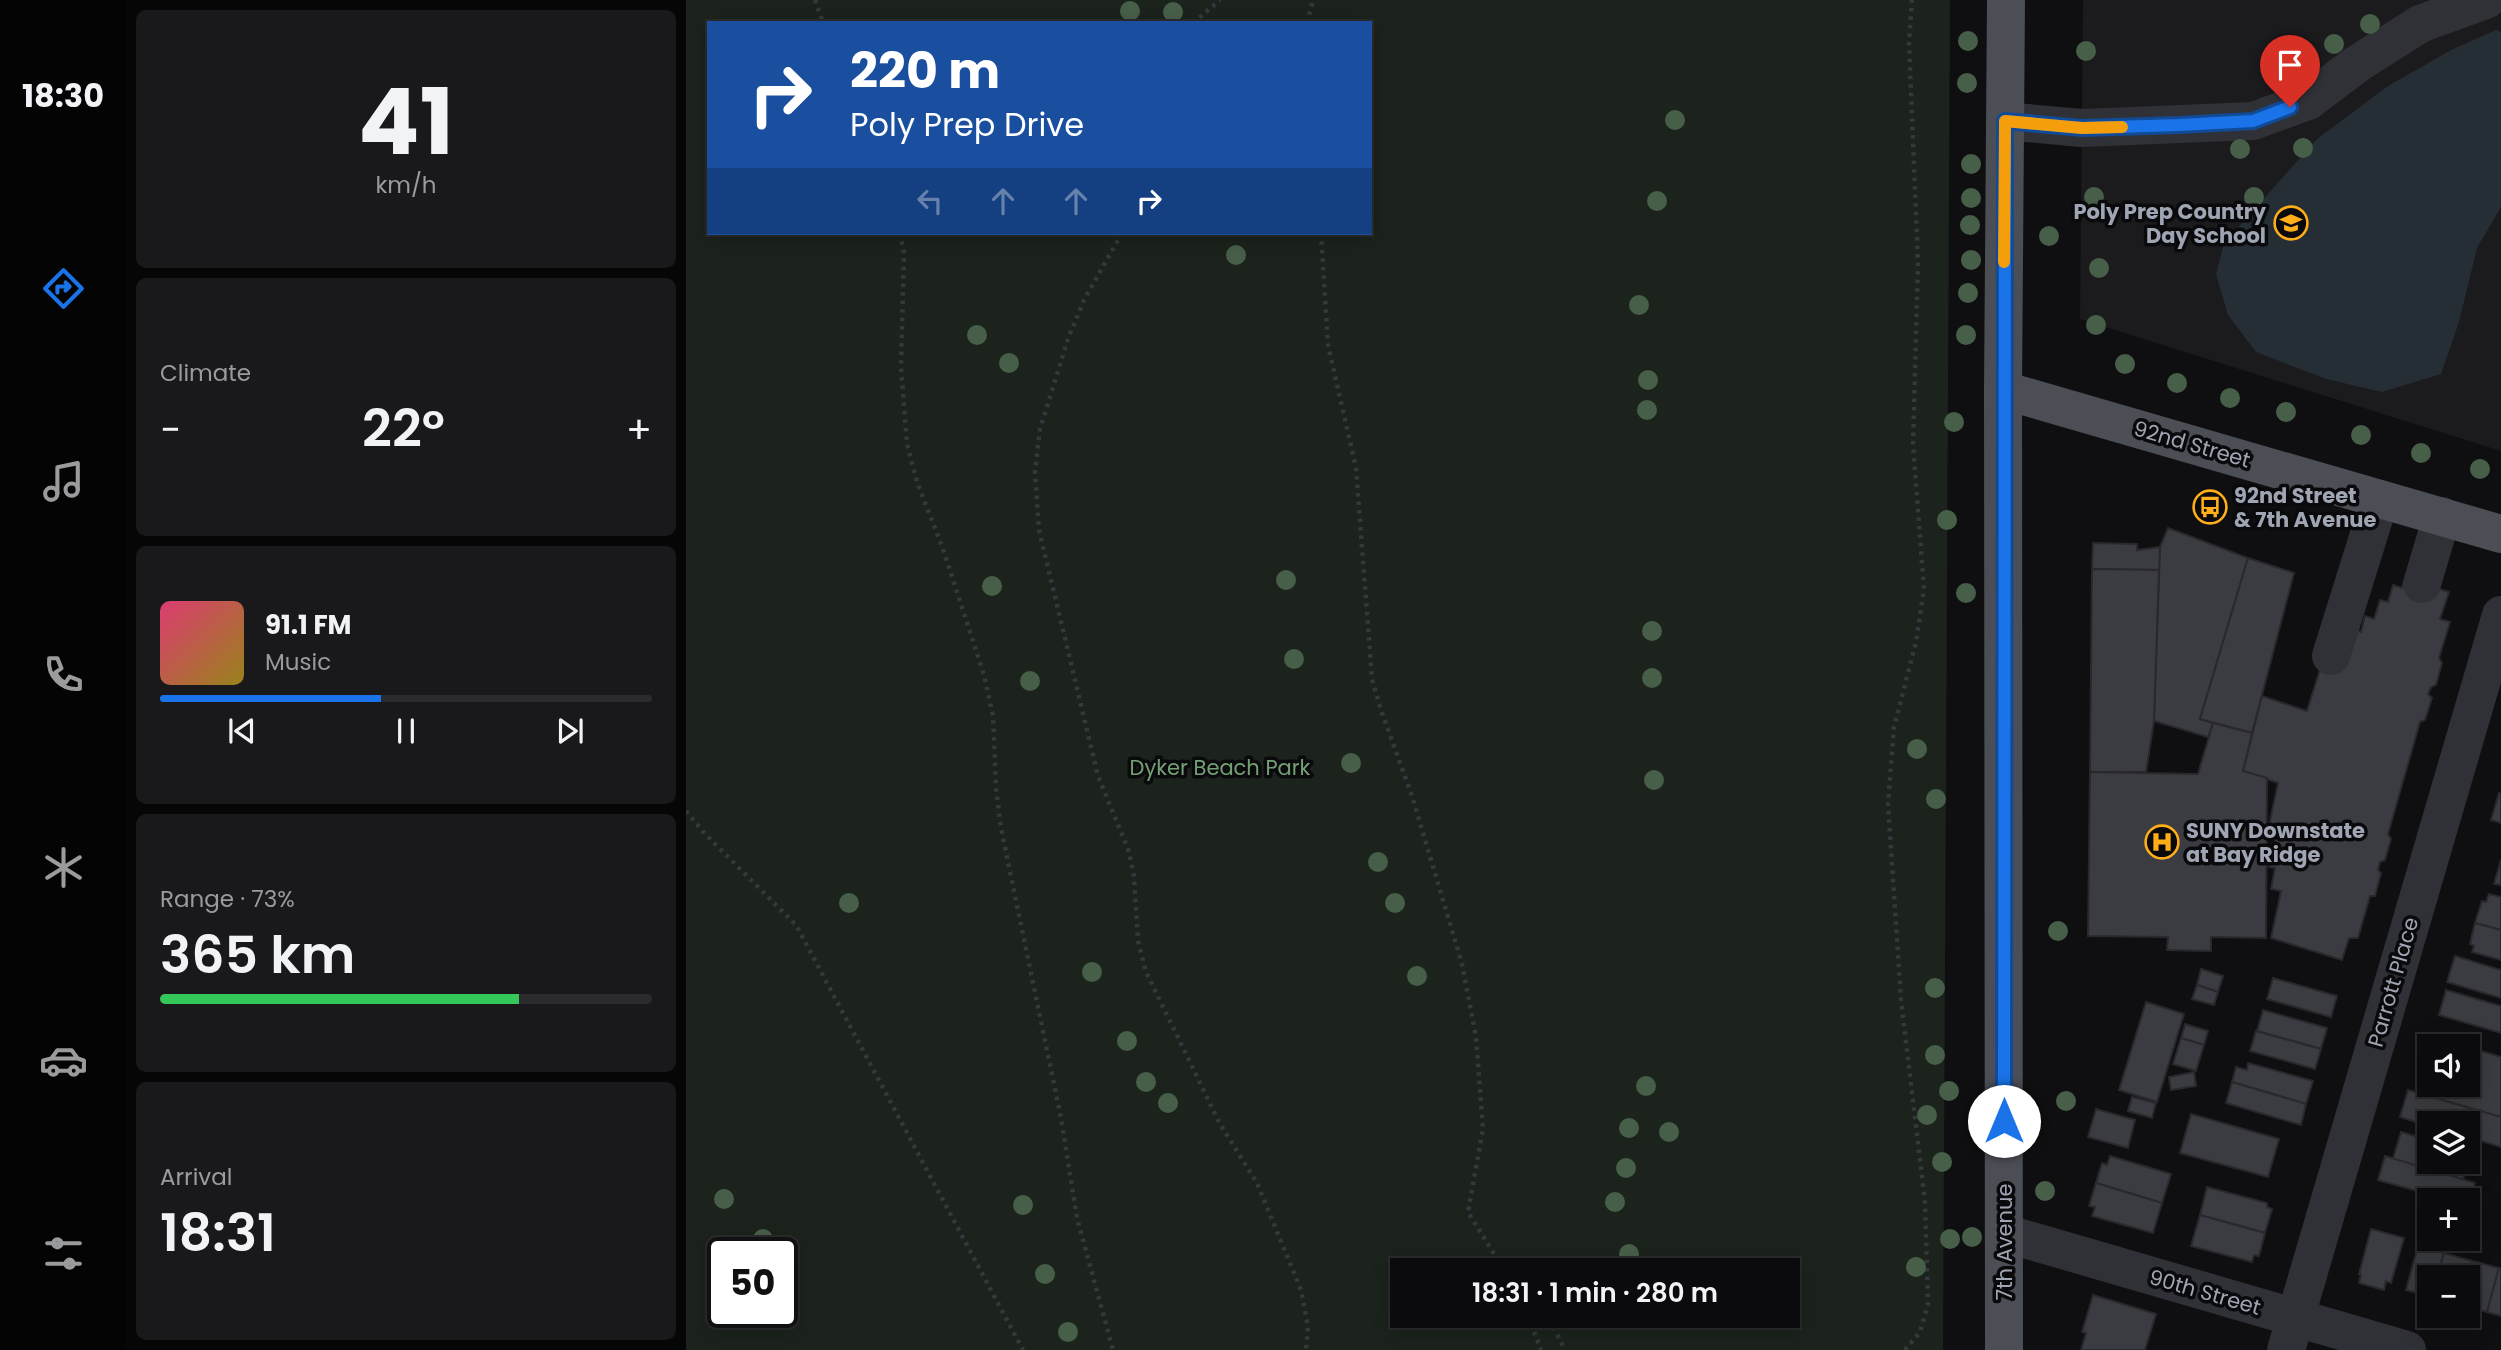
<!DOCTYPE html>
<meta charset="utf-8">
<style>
body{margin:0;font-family:Poppins,sans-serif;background:#19191b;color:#f1f3f6;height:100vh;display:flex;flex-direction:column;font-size:26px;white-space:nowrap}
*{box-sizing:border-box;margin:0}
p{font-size:23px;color:#9a9b9d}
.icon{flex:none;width:38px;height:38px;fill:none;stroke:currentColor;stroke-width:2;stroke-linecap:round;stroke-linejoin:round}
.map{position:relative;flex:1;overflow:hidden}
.side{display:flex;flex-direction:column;gap:10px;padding:10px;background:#060607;width:560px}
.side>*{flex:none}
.hud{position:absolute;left:21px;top:21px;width:665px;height:214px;border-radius:0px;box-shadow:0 4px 18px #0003,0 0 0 2px #2b2b2e;background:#1a4fa0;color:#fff;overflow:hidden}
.controls{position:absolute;left:1731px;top:1034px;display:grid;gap:14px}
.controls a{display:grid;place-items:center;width:63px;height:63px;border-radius:0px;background:#0b0b0d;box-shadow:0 4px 18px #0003,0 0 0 2px #2b2b2e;font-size:35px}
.speed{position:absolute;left:21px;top:1237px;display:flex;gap:14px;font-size:35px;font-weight:700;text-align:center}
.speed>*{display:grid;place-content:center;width:91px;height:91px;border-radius:50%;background:#0b0b0d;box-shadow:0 4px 18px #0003,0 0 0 2px #2b2b2e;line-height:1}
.speed .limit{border:4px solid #111;border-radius:10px;background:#fff;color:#111}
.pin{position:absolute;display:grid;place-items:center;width:60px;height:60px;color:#fff;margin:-72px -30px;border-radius:50% 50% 50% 0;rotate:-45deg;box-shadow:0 0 7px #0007}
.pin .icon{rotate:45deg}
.me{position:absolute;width:77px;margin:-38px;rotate:0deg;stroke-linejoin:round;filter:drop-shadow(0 0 5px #0008)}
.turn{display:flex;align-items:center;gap:24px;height:147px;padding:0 28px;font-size:32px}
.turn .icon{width:91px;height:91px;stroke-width:2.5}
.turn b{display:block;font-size:49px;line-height:60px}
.lanes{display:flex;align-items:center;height:66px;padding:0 28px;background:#0003;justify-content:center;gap:35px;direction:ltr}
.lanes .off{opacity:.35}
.big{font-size:52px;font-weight:600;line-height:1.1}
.side .card{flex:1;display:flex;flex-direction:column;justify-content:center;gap:10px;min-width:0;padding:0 24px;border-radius:10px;background:#19191b}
.side .dial{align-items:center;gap:0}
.dial b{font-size:91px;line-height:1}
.song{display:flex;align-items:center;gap:21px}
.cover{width:84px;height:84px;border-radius:10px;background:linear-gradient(135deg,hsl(340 70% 55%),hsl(50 70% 35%))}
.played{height:7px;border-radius:4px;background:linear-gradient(90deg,#1a73e8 45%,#2b2b2e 45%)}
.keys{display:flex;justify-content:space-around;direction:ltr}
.heat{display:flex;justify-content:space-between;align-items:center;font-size:38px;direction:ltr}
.charge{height:10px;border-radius:5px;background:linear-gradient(90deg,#34c759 73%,#2b2b2e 0)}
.trip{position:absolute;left:704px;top:1258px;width:410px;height:70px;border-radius:0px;background:#0b0b0d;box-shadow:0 4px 18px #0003,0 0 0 2px #2b2b2e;font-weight:600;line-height:70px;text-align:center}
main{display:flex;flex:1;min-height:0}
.tab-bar{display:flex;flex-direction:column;width:126px;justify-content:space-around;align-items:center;background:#040405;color:#9a9b9d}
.tab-bar .icon{width:49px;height:49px}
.tab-bar .selected{color:#1a73e8}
.tab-bar b{font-size:32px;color:#f1f3f6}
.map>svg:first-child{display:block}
.built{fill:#1b1b1e}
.green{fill:#1b231c;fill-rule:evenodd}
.water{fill:#252e35}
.building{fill:#3b3c41;stroke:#29292d;stroke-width:2}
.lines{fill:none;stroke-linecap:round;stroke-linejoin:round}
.path{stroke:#36383d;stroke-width:4.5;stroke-dasharray:3.5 5;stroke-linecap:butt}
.minor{stroke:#303136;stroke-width:38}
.major{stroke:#4c4e55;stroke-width:38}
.tree{fill:#475f49}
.route-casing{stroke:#114b97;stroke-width:18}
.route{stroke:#1a73e8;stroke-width:12}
.slow{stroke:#f59e0b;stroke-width:12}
.labels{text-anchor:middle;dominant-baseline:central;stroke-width:7;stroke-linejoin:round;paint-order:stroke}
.poi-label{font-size:21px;font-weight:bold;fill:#9fa5b3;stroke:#0a0a0c;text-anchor:start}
.street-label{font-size:21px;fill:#9fa5b3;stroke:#0a0a0c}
.park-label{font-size:21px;fill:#74a076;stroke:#0a0a0c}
</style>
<main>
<nav class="tab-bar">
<b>18:30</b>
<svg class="icon selected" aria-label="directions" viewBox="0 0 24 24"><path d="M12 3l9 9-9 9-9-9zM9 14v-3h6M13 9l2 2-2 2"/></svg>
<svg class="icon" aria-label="music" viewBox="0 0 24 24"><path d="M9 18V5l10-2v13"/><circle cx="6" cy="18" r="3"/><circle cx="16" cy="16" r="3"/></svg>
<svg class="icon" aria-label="phone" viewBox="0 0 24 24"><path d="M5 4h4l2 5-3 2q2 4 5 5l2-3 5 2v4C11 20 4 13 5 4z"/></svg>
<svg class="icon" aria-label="climate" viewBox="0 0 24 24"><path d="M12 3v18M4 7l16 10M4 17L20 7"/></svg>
<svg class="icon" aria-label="car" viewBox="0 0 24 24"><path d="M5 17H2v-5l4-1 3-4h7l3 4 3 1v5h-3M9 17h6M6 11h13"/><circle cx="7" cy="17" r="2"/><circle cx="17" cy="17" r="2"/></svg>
<svg class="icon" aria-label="filters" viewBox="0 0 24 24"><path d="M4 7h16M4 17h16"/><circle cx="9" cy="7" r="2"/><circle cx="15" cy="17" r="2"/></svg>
</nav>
<section class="side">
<div class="card dial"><b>41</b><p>km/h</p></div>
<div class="card"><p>Climate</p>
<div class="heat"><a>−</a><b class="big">22°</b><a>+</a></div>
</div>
<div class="card">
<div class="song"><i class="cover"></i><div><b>91.1 FM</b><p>Music</p></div></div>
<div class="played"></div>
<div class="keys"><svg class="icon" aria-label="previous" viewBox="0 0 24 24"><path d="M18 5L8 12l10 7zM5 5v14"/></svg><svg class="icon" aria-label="pause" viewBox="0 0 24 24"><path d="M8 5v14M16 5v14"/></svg><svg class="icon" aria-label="next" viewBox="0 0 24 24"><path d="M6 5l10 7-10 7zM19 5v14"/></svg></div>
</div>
<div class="card"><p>Range · 73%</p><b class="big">365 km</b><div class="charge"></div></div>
<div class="card"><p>Arrival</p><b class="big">18:31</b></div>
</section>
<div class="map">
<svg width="1815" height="1350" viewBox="0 0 1815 1350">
<rect width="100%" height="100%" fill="#0f0f11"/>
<polygon class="built" points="1397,0 1815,0 1815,451 1394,319"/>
<path class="green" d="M0,0H1264L1257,1350H0ZM23,23H684V233H23ZM37,1253H96V1312H37ZM1101,1270V1316H716V1270Z"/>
<polygon class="water" points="1810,30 1815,32 1815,207 1791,248 1773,322 1755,374 1696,392 1640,379 1570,352 1542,315 1530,274 1538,243 1631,139 1702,86 1765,50"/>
<g class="building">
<polygon points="1482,528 1562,558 1514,719 1527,723 1522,737 1468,721 1474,547"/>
<polygon points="1407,543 1451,544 1451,550 1474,547 1473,570 1406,569"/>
<polygon points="1562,558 1608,573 1566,733 1514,719"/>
<polygon points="1406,569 1473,570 1468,721 1460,772 1404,772"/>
<polygon points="1719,578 1763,592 1754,619 1764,622 1753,658 1756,663 1750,685 1745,687 1742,694 1746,698 1739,720 1734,722 1702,834 1705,839 1699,860 1694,862 1692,870 1695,873 1689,896 1684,896 1672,938 1663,938 1656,960 1585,938 1595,891 1585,889 1589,868 1583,867 1590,837 1581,835 1592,783 1557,771 1576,696 1621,711 1637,660 1666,629 1675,632 1679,616 1688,619 1694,600 1702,602 1707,585 1716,588"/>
<polygon points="1527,723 1566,733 1557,771 1581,778 1580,938 1525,937 1525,951 1481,950 1482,937 1402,936 1404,772 1512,774"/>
<polygon points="1813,793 1815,794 1815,823 1805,820"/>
<polygon points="1815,860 1815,885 1808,884"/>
<polygon points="1803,894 1815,897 1815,930 1789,923 1796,901 1800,902"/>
<polygon points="1789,923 1815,930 1815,960 1786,952 1788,946 1784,944"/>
<polygon points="1769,956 1815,970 1815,998 1761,982"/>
<polygon points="1515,969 1537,976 1532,992 1511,985"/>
<polygon points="1587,978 1651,996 1645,1017 1581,999"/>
<polygon points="1511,985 1532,992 1528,1005 1506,999"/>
<polygon points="1760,990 1815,1006 1815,1033 1753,1015"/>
<polygon points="1460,1002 1498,1014 1471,1102 1433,1090"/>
<polygon points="1577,1010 1641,1028 1635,1049 1571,1031"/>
<polygon points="1499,1024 1522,1031 1518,1045 1495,1038"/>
<polygon points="1570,1031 1635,1049 1629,1069 1564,1051"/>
<polygon points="1495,1038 1518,1045 1510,1071 1487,1064"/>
<polygon points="1754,1039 1779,1046 1752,1046"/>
<polygon points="1782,1047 1815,1057 1815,1117 1738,1095 1741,1084 1733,1082 1740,1057 1743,1058 1743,1085 1782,1085"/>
<polygon points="1562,1063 1627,1081 1620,1104 1546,1082 1550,1067 1561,1070"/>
<polygon points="1508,1072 1510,1086 1485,1090 1483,1077"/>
<polygon points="1546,1082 1620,1104 1615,1125 1540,1103"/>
<polygon points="1722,1090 1815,1117 1815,1147 1782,1137 1782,1124 1743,1124 1743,1126 1714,1117"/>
<polygon points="1446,1097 1470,1103 1466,1118 1442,1111"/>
<polygon points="1410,1109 1449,1120 1442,1148 1402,1137"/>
<polygon points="1505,1114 1593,1139 1582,1177 1494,1153"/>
<polygon points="1715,1132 1743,1140 1743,1162 1782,1162 1782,1151 1785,1152 1777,1179 1707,1159"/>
<polygon points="1424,1156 1485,1174 1476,1203 1410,1183 1416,1163 1421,1165"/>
<polygon points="1699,1156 1789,1183 1782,1206 1782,1200 1763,1200 1692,1180"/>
<polygon points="1410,1183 1476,1203 1467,1233 1406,1216 1409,1207 1403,1206"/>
<polygon points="1521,1187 1581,1203 1581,1207 1586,1209 1579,1233 1514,1215"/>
<polygon points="1514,1215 1579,1233 1573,1256 1568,1255 1566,1262 1505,1246"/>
<polygon points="1685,1229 1718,1238 1705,1283 1700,1281 1698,1290 1673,1283 1675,1274 1673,1274"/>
<polygon points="1732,1246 1758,1253 1751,1278 1743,1278 1743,1296 1720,1290"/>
<polygon points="1758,1253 1786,1261 1781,1278 1751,1278"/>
<polygon points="1786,1261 1813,1268 1801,1312 1782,1307 1781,1278"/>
<polygon points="1813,1268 1815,1269 1815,1316 1801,1312"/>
<polygon points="1407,1295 1470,1314 1459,1350 1395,1350 1400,1333 1396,1332"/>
</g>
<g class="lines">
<g class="path">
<polyline points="129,0 137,23"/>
<polyline points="507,23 534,0"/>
<polyline points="621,23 627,0"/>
<polyline points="214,233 218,253 215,367 221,444 231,482 257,549 298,675 307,716 310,788 315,828 375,1118 391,1218 427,1350"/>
<polyline points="436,233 398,300 382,339 354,429 349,472 353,530 412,776 442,849 448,876 452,941 460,972 534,1124 571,1183 615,1290 622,1327 620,1350"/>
<polyline points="635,233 642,345 670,468 686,679 695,710 726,796 776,964 790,1037 797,1129 782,1212 818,1270"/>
<polyline points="0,811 20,835 110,925 337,1350"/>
<polyline points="842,1316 855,1350"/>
<polyline points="855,1316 867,1326 879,1350"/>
<polyline points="1219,1350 1234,1332 1242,1305 1239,1202 1215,1000 1202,804 1208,727 1230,642 1238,589 1227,444 1232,264 1223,43 1226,0"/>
</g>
<g class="minor">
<polyline points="1319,121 1396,128 1567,121 1622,101 1671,64 1734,24 1800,0"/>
<polyline points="1736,584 1756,516"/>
<polyline points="1645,656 1694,499"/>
<polyline points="1318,1233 1721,1350"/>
<polyline points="1600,1350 1815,615"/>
</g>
<g class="major">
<polyline points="1317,390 1815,534"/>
<polyline points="1318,1350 1317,390 1320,0"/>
</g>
</g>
<g class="tree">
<circle cx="444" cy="11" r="10"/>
<circle cx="487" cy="12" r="10"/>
<circle cx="1684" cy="24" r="10"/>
<circle cx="1282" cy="41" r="10"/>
<circle cx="1648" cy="44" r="10"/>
<circle cx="1400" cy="51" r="10"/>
<circle cx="1604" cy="77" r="10"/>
<circle cx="1281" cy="83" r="10"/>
<circle cx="989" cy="120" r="10"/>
<circle cx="1617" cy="148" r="10"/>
<circle cx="1554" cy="149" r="10"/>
<circle cx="1285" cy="164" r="10"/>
<circle cx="1408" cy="197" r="10"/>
<circle cx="1568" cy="197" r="10"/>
<circle cx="1285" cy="198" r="10"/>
<circle cx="971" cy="201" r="10"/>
<circle cx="1284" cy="225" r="10"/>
<circle cx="1363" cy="236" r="10"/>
<circle cx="550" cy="255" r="10"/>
<circle cx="1285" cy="260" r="10"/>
<circle cx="1413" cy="268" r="10"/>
<circle cx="1282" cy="293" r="10"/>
<circle cx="953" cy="305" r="10"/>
<circle cx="1410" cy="325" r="10"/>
<circle cx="291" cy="335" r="10"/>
<circle cx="1280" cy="335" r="10"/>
<circle cx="323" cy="363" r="10"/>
<circle cx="1439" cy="364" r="10"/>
<circle cx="962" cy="380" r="10"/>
<circle cx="1491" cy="383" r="10"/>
<circle cx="1544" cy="398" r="10"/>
<circle cx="961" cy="410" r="10"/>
<circle cx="1600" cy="412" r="10"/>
<circle cx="1268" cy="422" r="10"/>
<circle cx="1675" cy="435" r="10"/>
<circle cx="1735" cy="453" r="10"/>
<circle cx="1794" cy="469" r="10"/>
<circle cx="1261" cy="520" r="10"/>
<circle cx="600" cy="580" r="10"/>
<circle cx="306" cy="586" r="10"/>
<circle cx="1280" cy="593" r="10"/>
<circle cx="966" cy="631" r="10"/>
<circle cx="608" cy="659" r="10"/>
<circle cx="966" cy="678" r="10"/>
<circle cx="344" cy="681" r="10"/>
<circle cx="1231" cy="749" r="10"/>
<circle cx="665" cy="763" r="10"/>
<circle cx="968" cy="780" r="10"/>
<circle cx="1250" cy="799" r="10"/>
<circle cx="692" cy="862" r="10"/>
<circle cx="163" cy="903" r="10"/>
<circle cx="709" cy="903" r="10"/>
<circle cx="1372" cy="931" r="10"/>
<circle cx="406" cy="972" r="10"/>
<circle cx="731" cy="976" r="10"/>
<circle cx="1249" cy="988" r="10"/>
<circle cx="441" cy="1041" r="10"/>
<circle cx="1249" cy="1055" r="10"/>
<circle cx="460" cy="1082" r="10"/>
<circle cx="960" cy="1086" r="10"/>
<circle cx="1263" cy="1091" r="10"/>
<circle cx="1380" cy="1101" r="10"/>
<circle cx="482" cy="1103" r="10"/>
<circle cx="1241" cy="1115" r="10"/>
<circle cx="943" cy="1128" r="10"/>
<circle cx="983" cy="1132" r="10"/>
<circle cx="1256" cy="1162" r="10"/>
<circle cx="940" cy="1168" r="10"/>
<circle cx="1359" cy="1191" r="10"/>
<circle cx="38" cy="1199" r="10"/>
<circle cx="929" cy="1202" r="10"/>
<circle cx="337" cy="1205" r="10"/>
<circle cx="1286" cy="1237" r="10"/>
<circle cx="77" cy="1239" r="10"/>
<circle cx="1264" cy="1239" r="10"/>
<circle cx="943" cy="1254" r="10"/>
<circle cx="1230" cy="1267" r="10"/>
<circle cx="359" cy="1274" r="10"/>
<circle cx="382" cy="1332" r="10"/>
</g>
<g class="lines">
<defs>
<polyline id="route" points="1318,1121 1319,121 1396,128 1493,125 1567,121 1604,107"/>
</defs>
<use href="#route" class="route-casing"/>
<use href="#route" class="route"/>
<polyline class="slow" points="1318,262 1319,121 1396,128 1436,127"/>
</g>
<defs>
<symbol id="school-ring" viewBox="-11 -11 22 22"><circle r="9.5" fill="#0a0a0c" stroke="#ffad19" stroke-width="1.5"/><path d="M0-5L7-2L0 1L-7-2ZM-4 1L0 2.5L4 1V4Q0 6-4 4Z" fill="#ffad19"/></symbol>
<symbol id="bus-ring" viewBox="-11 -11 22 22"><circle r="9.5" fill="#0a0a0c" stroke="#ffad19" stroke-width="1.5"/><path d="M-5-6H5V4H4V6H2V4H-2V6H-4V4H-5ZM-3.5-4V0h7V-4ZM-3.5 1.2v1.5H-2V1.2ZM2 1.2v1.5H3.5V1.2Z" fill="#ffad19"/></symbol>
<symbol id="hospital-ring" viewBox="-11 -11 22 22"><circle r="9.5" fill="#0a0a0c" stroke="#ffad19" stroke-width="1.5"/><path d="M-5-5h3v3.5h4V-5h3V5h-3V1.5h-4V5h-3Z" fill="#ffad19"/></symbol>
</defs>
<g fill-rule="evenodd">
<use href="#school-ring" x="1586" y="204" width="38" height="38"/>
<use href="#bus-ring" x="1505" y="488" width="38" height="38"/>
<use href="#hospital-ring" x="1457" y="823" width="38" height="38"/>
</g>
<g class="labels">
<g class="poi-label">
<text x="1580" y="211" text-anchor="end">Poly Prep Country<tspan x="1580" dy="24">Day School</tspan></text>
<text x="1548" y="495">92nd Street<tspan x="1548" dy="24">&amp; 7th Avenue</tspan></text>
<text x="1500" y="830">SUNY Downstate<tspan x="1500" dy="24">at Bay Ridge</tspan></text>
</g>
<g class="street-label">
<text transform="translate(1506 444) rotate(16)">92nd Street</text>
<text transform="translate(1707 982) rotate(-74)">Parrott Place</text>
<text transform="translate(1318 1242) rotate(-90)">7th Avenue</text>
<text transform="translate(1519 1292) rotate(16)">90th Street</text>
</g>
<g class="park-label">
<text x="534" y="767">Dyker Beach Park</text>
</g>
</g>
</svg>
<div class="controls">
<a><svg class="icon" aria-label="sound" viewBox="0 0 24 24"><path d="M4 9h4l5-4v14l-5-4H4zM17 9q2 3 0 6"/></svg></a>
<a><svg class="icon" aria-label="layers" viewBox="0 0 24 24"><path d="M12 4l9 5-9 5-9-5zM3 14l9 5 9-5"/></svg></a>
<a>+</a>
<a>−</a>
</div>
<div class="speed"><div class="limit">50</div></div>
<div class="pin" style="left:1604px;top:107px;background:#d93025"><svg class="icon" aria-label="arrive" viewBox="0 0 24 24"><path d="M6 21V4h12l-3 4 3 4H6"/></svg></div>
<svg class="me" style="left:1318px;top:1121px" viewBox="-20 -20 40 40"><circle r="19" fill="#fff"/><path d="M0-13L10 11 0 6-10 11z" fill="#1a73e8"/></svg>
<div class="trip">18:31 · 1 min · 280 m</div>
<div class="hud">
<div class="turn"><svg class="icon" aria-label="right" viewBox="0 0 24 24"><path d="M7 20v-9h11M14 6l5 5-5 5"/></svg><div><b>220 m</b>Poly Prep Drive</div></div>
<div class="lanes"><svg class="icon off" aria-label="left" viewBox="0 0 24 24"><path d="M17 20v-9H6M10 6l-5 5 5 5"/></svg><svg class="icon off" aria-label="ahead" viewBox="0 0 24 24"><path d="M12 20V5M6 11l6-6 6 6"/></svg><svg class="icon off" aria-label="ahead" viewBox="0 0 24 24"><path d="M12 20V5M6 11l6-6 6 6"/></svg><svg class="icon" aria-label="right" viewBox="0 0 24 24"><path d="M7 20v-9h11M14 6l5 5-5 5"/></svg></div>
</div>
</div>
</main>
